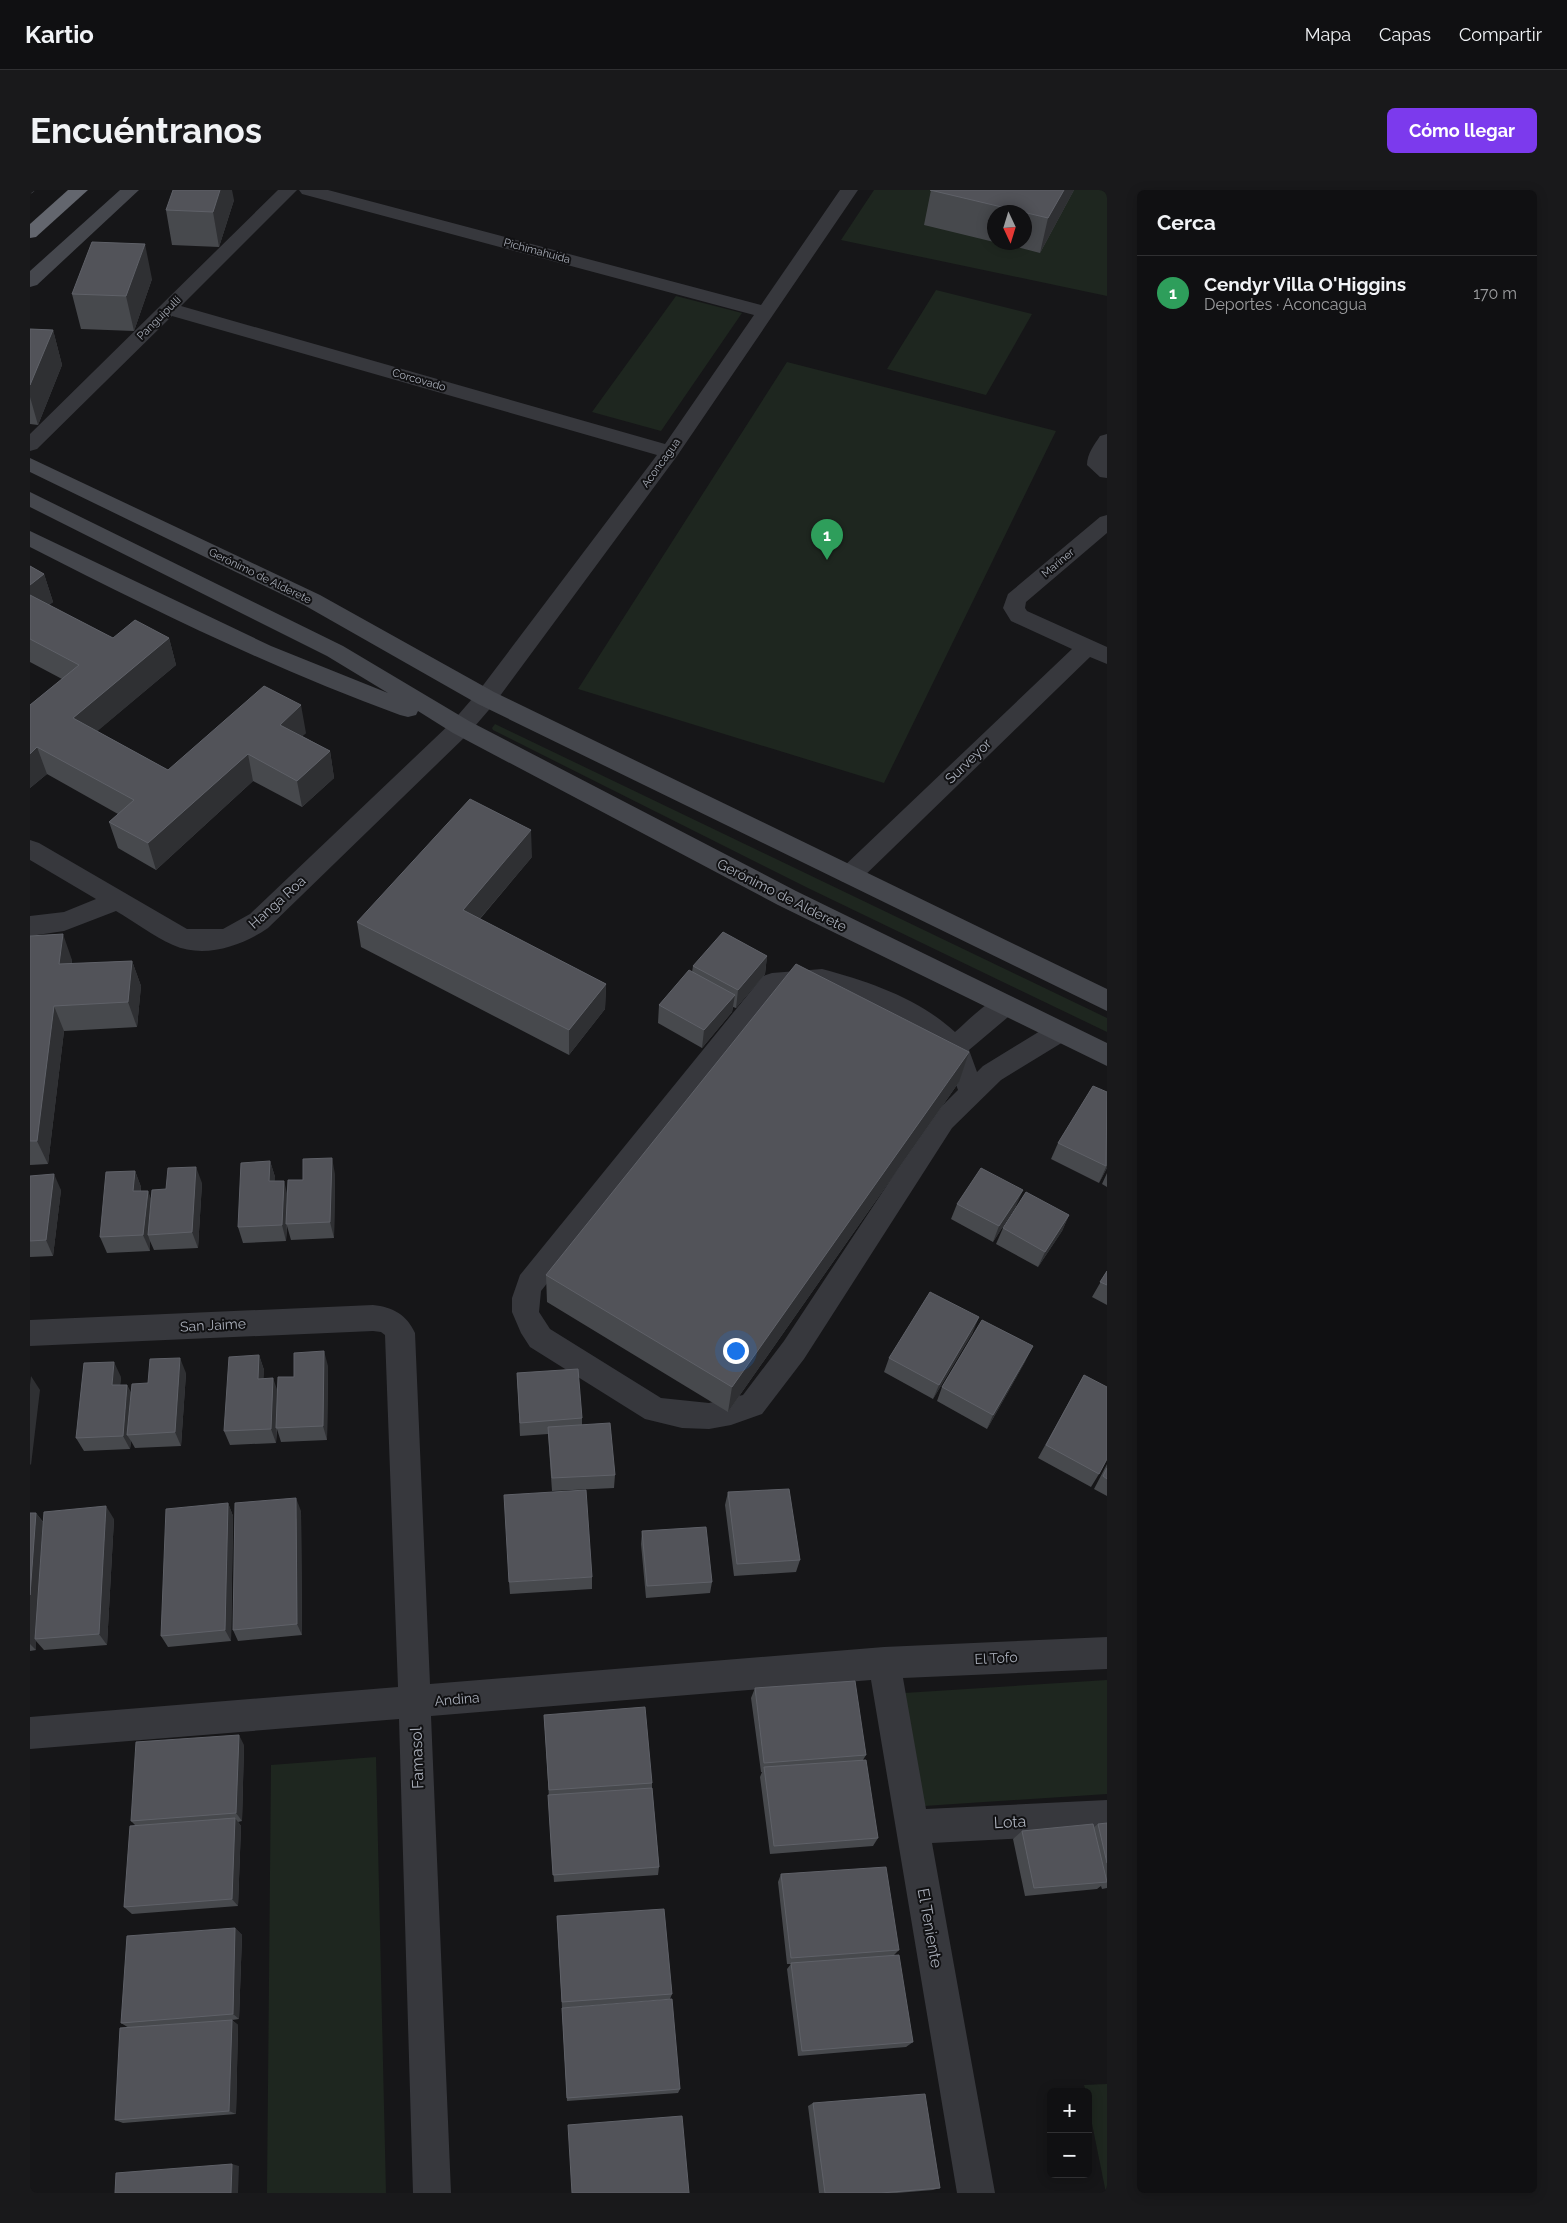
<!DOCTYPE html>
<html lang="es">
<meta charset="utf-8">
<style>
body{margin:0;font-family:Raleway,sans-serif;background:#19191b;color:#f1f3f6}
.controls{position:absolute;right:15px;bottom:15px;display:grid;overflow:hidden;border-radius:8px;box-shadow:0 2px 12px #0003}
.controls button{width:45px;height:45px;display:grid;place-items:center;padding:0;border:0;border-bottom:1px solid #303032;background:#101012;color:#f1f3f6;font:25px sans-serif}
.compass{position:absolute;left:957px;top:15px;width:45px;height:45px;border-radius:50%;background:#101012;box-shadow:0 2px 12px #0003;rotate:176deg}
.you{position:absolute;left:705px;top:1160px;width:18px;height:18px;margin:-12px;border:4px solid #fff;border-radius:50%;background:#1a73e8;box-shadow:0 0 0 8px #1a73e833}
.badge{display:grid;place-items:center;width:32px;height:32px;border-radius:50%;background:#7c3aed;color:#fff;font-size:16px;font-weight:700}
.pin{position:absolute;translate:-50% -41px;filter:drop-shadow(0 1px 2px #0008)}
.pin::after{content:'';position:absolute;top:26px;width:18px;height:15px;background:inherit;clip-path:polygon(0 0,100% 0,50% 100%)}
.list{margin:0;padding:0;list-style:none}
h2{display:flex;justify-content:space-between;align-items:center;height:65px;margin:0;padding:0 20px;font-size:21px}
h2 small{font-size:16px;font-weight:400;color:#9c9d9f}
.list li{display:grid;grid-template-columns:32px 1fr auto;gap:15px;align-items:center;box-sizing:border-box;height:75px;padding:0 20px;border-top:1px solid #303032}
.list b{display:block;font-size:19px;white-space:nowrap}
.list p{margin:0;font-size:16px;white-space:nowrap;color:#9c9d9f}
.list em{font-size:16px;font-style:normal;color:#9c9d9f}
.map{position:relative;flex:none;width:1077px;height:2003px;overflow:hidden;border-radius:8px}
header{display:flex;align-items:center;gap:30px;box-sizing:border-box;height:70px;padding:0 25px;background:#101012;border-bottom:1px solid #303032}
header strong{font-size:24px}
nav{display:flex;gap:28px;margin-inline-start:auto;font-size:18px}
.intro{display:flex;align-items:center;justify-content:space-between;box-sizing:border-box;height:120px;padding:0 30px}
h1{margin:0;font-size:35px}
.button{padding:12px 22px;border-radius:8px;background:#7c3aed;color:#fff;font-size:18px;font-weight:700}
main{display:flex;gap:30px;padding:0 30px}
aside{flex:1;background:#101012;border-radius:8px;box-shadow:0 2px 12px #0003}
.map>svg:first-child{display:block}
.green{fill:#1e261f;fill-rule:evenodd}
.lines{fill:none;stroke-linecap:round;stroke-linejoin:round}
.lane{fill:#37383d;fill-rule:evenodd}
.street{fill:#37383d;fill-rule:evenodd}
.secondary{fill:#45474d;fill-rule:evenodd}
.highway{fill:#63666e;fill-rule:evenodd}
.rail{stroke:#4a4c52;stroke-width:2.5;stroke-dasharray:4.5 4;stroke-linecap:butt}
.wall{fill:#47494d}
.shaded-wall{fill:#2f3033}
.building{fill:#525359;stroke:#5f6168}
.labels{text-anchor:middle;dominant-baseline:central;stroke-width:4;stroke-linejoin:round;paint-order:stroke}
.far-street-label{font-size:11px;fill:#a8adb8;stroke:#111113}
.street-label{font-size:14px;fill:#a8adb8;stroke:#111113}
.near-street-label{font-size:16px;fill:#a8adb8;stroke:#111113}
</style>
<header>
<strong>Kartio</strong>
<nav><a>Mapa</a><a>Capas</a><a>Compartir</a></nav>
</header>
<div class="intro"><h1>Encuéntranos</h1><a class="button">Cómo llegar</a></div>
<main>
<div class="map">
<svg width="1077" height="2003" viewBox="0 0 1077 2003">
<rect width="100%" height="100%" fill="#161618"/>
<path class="green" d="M844,0H1077V106L811,50ZM964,22H994V52H964Z
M906,100L1002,124L956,205L857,179Z
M646,106L712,123L631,241L562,222Z
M757,172L1026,241L854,593L548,499Z
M465,534L1077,828V842L778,698L463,540L462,538Z
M1077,1490V1604L894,1616L874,1503Z
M346,1567L356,2003H237L241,1575Z
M1077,1894V2003H1076L1058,1914V1902H1056L1054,1895Z"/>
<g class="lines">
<path class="lane" d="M792,779C840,792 888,808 925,842C941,829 963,801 984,808L987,815L984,822L939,860L947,882L953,876L1020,835L1029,832L1038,835L1041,842L1038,849L971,890L922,938L774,1169L732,1224L701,1235L679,1239L652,1238L615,1229L500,1157L491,1143L482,1122V1108L490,1085L733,786L742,783ZM792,799L830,809L889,839L915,863L928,900L904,924L754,1151L713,1205L679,1213L631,1208L520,1139L509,1122L511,1101L749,802Z"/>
<path class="street" d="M248,0H267L151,116L635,254L724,125L272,4L269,0H298L731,115L810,0H828L647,266L464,514L439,543L238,738C212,756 174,769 143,755C123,746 105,732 86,721L34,741L0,746V726L34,722L66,709L0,670V650L9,653L157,739H193L220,724L423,531L448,502L627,265L142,126L7,259L0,261V244Z
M1077,244V288L1070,287L1057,275C1057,264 1064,255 1070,246Z
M1077,325V343L996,412L995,418L997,421L1077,457V474L1060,467L829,691L820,694L811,691L808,685L811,679L1042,459L981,431L973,418L978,404L1070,327Z
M343,1115C363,1117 377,1125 385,1143L400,1494L854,1457L1077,1447V1479L873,1488L896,1619L1077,1610V1644L902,1653L965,2003H927L841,1490L401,1526L421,2003H383L369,1529L0,1559V1527L368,1497L355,1145L351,1142L343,1141L0,1156V1130Z"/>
<path class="secondary" d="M90,0H109L7,95L0,97V81Z
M0,268L290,405L464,502L1077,799V821L448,514L274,415L0,282Z
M0,302L313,456L439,531L766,701L1077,853V876L748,715L423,543L388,521L386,525L378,527L370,525C242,478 121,419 0,357V341L241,456L358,503L297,466L0,317Z"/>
<path class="highway" d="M38,0H58L6,47L0,48V34Z"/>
<path class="rail" d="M0,3L4,0"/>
</g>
<path class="wall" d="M901,0H1044L1010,63L967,52H994V22H964V52L894,35Z
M204,10L189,57L142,55L136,20Z
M122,89L104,141L51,139L42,104Z
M0,139L23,140L32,175L8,235L0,234Z
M0,376L14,384L23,412L19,415L83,448H139L146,475L67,541L138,580L276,543L272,546L300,561L304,588L272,617L223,591L126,680L88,658L79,632L88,624L17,584L0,598V515L32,489L0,472Z
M502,667L450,729L576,794L575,819L539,865L331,757L327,732Z
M0,746L42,770V774L102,771L111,796L107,837L34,841L18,974L0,975Z
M737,766L735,784L706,818L703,817L702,822L672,858L628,833L629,815L662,782L663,776Z
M929,892L698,1222L517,1112L516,1085Z
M1077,902V978L1069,993L1021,969L1028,953Z
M240,971L245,987L244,991L257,1004L273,990L305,984L304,1048L261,1050L257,1036L256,1051L213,1053L208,1037Z
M105,981L111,997V1001H118L121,1010L136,999L172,993L168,1058L124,1060L120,1051V1061L77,1063L70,1047Z
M1077,983V997L1072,994Z
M0,986L31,1000L23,1066L0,1067Z
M927,1014L986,1016L963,1052L921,1029Z
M1039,1025L1032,1041L1008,1077L966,1054L973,1038Z
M1077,1081V1115L1062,1107Z
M943,1142L903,1209L854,1182L859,1168Z
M229,1165L234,1180L233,1189L248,1201L264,1187L298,1176L297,1250L251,1252L247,1239L246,1253L200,1255L194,1241Z
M996,1170L957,1239L907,1211L912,1197Z
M156,1183L151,1256L105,1258L101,1251L100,1259L54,1261L46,1248L91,1187L90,1195H97L101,1203L118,1193Z
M487,1183L552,1228V1235L585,1285L584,1298L522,1301L518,1244L490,1246Z
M1054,1185L1069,1284L1061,1297L1008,1268Z
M1077,1274V1306L1064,1299Z
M698,1302L770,1370L766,1382L704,1386L695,1315Z
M198,1313L203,1326L201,1451L138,1457L131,1446Z
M271,1321L272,1445L208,1451L203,1440Z
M0,1323H6L14,1333L84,1329L77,1455L14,1460L6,1451V1460L0,1461Z
M612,1341L682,1392L680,1403L616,1408L611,1354Z
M562,1387V1399L480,1404L479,1392Z
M725,1498L836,1565L833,1570L848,1648L843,1656L740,1664L730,1587L732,1582H731L721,1508Z
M514,1525L622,1593V1598L629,1677L628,1685L524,1692Z
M214,1555L212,1631L208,1632L211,1636L208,1716L102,1724L94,1717L105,1635L101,1631Z
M1077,1633V1698L1072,1699L1071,1696L1067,1699L995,1706L983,1649L992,1641L1064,1637L1068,1634Z
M751,1684L869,1760L864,1765L883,1852L876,1857L768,1866L757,1779L761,1774H757L748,1692Z
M527,1726L642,1804L640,1809L532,1818Z
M205,1738L212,1745L209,1829L202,1830L208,1835L206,1924L93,1933L85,1930L99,1838L91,1833Z
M532,1818L650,1899L648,1903L537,1911Z
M783,1913L910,1998L903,2000L867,2003H789L778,1916Z"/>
<path class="shaded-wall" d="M190,0H202L204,10L189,57L183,22Z
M1034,0H1044L1010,63L1018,28Z
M115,54L122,89L104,141L96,106Z
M23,140L32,175L8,235L0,207V195Z
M14,384L23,412L1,429L0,426V395Z
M139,448L146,475L51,555L43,528Z
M271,515L276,543L255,562L250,535Z
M7,557L17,584L0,598V564Z
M300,561L304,588L272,617L267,591Z
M218,564L223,591L126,680L118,653Z
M501,640L502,667L435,746L433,720Z
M33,744L42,770L39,799L29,774Z
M737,766L735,784L706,818L708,800Z
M102,771L111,796L107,837L98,812Z
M576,794L575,819L539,865V840Z
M705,805L702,822L672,858L674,840Z
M24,816L34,841L18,974L7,951Z
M939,862L929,892L698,1222L702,1197Z
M302,968L305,984L304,1048L300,1032Z
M240,971L245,987L244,1008L239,991Z
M1077,975V978L1069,993Z
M166,977L172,993L168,1058L162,1042Z
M105,981L111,997L109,1017L103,1001Z
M24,984L31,1000L23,1066L16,1050Z
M254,991L258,1007L256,1051L252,1035Z
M993,1000L986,1016L963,1052L969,1036Z
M118,1001L124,1017L118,1045L120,1051V1061L113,1045Z
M1039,1025L1032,1041L1008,1077L1015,1062Z
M949,1127L943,1142L903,1209L909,1195Z
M1003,1156L996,1170L957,1239L963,1225Z
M294,1161L298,1176L297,1250L293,1236Z
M229,1165L234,1180L233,1203L228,1189Z
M150,1168L156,1183L151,1256L145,1242Z
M84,1172L91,1187L89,1209L82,1195Z
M1,1186L10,1200L1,1275L0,1274V1195Z
M243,1188L248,1202L246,1253L241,1239Z
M97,1195L104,1209L97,1245L101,1251L100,1259L93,1246Z
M266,1308L271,1321L272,1445L267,1434Z
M198,1313L203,1326L201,1451L195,1440Z
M76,1316L84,1329L77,1455L69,1444Z
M6,1323L15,1335L5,1449L6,1451V1460L0,1454V1405Z
M209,1545L214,1555L212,1631L206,1623Z
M205,1628L211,1636L208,1716L202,1709Z
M205,1738L212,1745L209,1829L203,1824Z
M202,1830L208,1835L206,1924L199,1921Z
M202,1974L209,1976L208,2003H201Z"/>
<path class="building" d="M143,0H190L183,22L136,20Z
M900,0H1034L1018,28Z
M62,52L115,54L96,106L42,104Z
M0,139L23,140L0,195Z
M0,376L14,384L0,395Z
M0,405L83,448L105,430L139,448L43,528L138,580L234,496L271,515L250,535L300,561L267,591L218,564L118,653L79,632L104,610L7,557L0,564V515L49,475L0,449Z
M440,609L501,640L433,720L576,794L539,840L327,732Z
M693,742L737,766L708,800L663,776Z
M33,744L29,774L102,771L98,812L24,816L7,951H0V746Z
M766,774L939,862L702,1197L516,1085Z
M659,780L705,805L674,840L629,815Z
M1063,896L1077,902L1076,976L1028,953Z
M302,968L300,1032L256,1034L258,990H273V969Z
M240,971L239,991H254L252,1035L208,1037L211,973Z
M166,977L162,1042L118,1045L122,1000L136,999L138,978Z
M951,978L993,1000L969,1036L927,1014Z
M105,981L103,1001H118L113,1045L70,1047L76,982Z
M24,984L16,1050L0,1051V986Z
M996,1002L1039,1025L1015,1062L973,1038Z
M1077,1081V1095L1070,1092Z
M900,1102L949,1127L909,1195L859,1168Z
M952,1130L1003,1156L963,1225L912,1197Z
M294,1161L293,1236L246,1238L248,1187H264V1163Z
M229,1165L228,1189L243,1188L241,1239L194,1241L199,1167Z
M150,1168L145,1242L97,1245L102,1194L118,1193L120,1169Z
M84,1172L82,1195H97L93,1246L46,1248L54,1173Z
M548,1179L552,1228L490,1233L487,1183Z
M1054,1185L1077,1197V1269L1069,1284L1016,1255Z
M580,1233L585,1285L522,1288L518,1237Z
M1077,1278V1289L1073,1286Z
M759,1299L770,1370L707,1374L698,1302Z
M556,1300L562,1387L479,1392L474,1305Z
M266,1308L267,1434L203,1440L205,1313Z
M198,1313L195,1440L131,1446L136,1319Z
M76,1316L69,1444L5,1449L14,1322Z
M0,1323H6L0,1405Z
M676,1337L682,1392L617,1396L612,1341Z
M825,1491L836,1565L734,1573L725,1498Z
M615,1517L622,1593L519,1600L514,1525Z
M209,1545L206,1623L101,1631L106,1552Z
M836,1570L848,1648L744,1656L734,1577Z
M622,1598L629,1677L523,1685L518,1605Z
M205,1628L202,1709L94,1717L100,1636Z
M1077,1633V1673L1068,1634Z
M1063,1634L1077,1692L1004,1698L992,1641Z
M856,1677L869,1760L761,1768L751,1684Z
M634,1719L642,1804L532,1812L527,1726Z
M205,1738L203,1824L91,1833L97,1746Z
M869,1765L883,1852L772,1861L761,1773Z
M642,1809L650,1899L537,1908L532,1818Z
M202,1830L199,1921L85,1930L90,1838Z
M895,1904L910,1998L851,2003H795L783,1913Z
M652,1926L659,2003H542L538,1935Z
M202,1974L201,2003H85L86,1983Z"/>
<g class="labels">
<g class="far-street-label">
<text transform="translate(507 61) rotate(15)">Pichimahuida</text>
<text transform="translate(129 128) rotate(-45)">Panguipulli</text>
<text transform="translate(389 190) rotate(16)">Corcovado</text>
<text transform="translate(631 273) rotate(-54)">Aconcagua</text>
<text transform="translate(1028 373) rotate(-40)">Mariner</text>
<text transform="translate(230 386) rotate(26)">Gerónimo de Alderete</text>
</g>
<g class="street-label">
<text transform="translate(938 571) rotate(-44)">Surveyor</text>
<text transform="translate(752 705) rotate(27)">Gerónimo de Alderete</text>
<text transform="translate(247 712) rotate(-42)">Hanga Roa</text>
<text transform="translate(183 1135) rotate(-3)">San Jaime</text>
<text transform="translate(966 1468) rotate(-3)">El Tofo</text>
<text transform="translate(427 1509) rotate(-5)">Andina</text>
</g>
<g class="near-street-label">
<text transform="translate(387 1568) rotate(-92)">Famasol</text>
<text transform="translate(980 1632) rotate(-3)">Lota</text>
<text transform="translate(900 1738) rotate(80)">El Teniente</text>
</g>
</g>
</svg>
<div class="controls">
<button>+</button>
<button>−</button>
</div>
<svg class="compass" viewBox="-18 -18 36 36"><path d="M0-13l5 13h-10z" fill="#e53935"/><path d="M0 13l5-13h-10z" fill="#9c9d9f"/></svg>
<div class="you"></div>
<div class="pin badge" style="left:797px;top:370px;background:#2e9e5b">1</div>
</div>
<aside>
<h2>Cerca<small></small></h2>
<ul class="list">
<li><span class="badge" style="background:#2e9e5b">1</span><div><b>Cendyr Villa O'Higgins</b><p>Deportes · Aconcagua</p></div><em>170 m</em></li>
</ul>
</aside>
</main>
